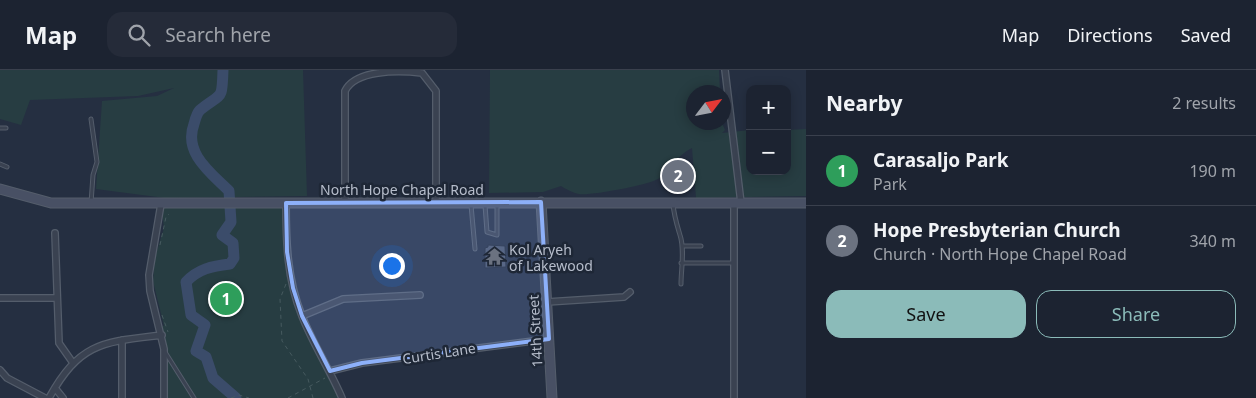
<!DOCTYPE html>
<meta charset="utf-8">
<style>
body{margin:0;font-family:"Noto Sans",sans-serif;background:#252b39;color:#f1f3f6}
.controls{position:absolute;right:15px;top:15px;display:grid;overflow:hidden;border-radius:10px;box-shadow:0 2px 12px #0003}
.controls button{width:45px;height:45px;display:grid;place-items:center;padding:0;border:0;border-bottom:1px solid #3a404d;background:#1c2331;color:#f1f3f6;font:25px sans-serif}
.compass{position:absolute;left:686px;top:15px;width:45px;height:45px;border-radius:50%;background:#1c2331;box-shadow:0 2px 12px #0003;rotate:58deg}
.you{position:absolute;left:391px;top:195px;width:18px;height:18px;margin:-12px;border:4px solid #fff;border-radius:50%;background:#1a73e8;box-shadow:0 0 0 8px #1a73e833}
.badge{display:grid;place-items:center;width:32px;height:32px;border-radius:50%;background:#8bbbb9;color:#fff;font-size:16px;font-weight:700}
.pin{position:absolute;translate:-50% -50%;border:2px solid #fff;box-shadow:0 1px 5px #0006}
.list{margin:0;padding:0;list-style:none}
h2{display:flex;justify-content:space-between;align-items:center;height:65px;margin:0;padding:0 20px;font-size:21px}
h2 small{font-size:16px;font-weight:400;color:#a0a4ab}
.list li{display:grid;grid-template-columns:32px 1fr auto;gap:15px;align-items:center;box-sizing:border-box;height:70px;padding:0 20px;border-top:1px solid #3a404d}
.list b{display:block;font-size:19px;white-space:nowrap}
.list p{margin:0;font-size:16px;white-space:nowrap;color:#a0a4ab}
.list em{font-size:16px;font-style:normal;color:#a0a4ab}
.actions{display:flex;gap:10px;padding:15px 20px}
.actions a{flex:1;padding:11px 0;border:1px solid #8bbbb9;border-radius:15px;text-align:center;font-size:18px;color:#8bbbb9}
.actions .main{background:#8bbbb9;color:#111}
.icon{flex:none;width:28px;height:28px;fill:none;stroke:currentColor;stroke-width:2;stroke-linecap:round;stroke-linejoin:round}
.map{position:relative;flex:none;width:806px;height:328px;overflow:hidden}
header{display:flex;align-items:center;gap:30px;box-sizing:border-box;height:70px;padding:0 25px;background:#1c2331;border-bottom:1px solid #3a404d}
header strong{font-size:24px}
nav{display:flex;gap:28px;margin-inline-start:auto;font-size:18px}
.search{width:350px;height:45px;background:#252b39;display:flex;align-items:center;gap:12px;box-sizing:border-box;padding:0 18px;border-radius:15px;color:#a0a4ab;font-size:19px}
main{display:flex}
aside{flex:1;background:#1c2331}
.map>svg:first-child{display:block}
.green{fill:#273d42}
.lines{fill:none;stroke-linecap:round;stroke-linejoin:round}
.river{stroke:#3b4c6a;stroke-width:11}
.building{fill:#4b566a;stroke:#202938}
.lane-casing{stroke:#545d6b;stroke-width:5}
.street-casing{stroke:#545d6b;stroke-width:8}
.secondary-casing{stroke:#545d6b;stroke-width:11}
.path{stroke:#465a5f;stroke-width:1;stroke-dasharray:4 4;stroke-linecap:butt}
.lane{stroke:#3a4251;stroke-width:3}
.street{stroke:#3a4251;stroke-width:5.5}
.secondary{stroke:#485064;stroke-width:9}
.marked{fill:#8db0f9;fill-opacity:0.2;stroke:#8db0f9;stroke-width:4;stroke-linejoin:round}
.labels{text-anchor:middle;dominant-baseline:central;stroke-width:5;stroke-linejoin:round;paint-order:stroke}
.street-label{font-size:14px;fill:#b6bdcb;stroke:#1e2736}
.poi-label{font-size:14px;fill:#b6bdcb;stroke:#1e2736;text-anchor:start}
</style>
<header>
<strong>Map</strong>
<div class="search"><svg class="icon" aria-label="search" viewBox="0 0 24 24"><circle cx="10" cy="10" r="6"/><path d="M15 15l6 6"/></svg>Search here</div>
<nav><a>Map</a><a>Directions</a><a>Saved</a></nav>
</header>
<main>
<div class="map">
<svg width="806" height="328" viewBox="0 0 806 328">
<rect width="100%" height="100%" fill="#252f41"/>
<path class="green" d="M0,0H303L307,126L165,128L96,119L102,31L157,26L174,18L138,26L30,30L21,55L0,49Z
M490,0H719L720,22H694V52L722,53L725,60L722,63L750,60V101H787V60L806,59V126L696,128L692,78C674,87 673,100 658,109C648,115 590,126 579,124C573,123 566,119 561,116L543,122L489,123Z
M286,133L287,182L302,246L342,328H164L160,255L164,256L153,211L155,187L164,158L161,134Z"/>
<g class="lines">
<path class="river" d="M223,0C222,32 222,22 200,40C197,43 195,50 194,54C183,83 211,103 229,121L231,152L222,165L233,173L234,188L230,194C212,196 198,199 186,212L191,245L205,255L196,281L206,287L213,308L236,328"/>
</g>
<path class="building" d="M488,175L505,176L506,197L485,198V178L488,177Z"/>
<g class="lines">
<defs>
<path id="lane" d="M0,58H6
M0,94L7,97
M91,133L93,105L97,92L91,49
M673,134C674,146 677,155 680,165C685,180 681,199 681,214
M471,135L475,179
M485,135L487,162L497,165V135
M682,176H701
M681,193H733
M165,282L194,328"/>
<path id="street" d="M725,0L741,133
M286,133C286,172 287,209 302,246C313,274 330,300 342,328
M345,133V21C355,0 397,0 422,3L436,21V132
M734,133V328
M161,134L149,205L150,221L164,279V328
M55,163L59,273L73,293
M0,228H56
M547,232L624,227L630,222
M302,246L343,229L420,225
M122,270V328
M0,300L7,308L45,328
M330,301L362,293L549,269
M55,318L63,328
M49,328C80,272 103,272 162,265"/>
<path id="secondary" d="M0,119L51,133H806
M541,132L552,328"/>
</defs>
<use href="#lane" class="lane-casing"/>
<use href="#street" class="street-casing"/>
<use href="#secondary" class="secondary-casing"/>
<path class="path" d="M160,175L166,147L169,144
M286,214L280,229L282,271L308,309L313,328
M162,245L168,262
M231,328L239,325L249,328
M288,328L325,308"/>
<use href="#lane" class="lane"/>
<use href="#street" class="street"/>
<use href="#secondary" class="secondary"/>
</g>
<path class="marked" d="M541,132L549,269L362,293L330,301L302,246L293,218L287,182L286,133Z"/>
<defs>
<symbol id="temple-bare" viewBox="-9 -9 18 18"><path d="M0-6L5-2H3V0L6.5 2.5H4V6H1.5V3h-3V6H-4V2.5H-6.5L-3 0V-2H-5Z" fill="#6b7280" stroke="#1e2736" stroke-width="2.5" paint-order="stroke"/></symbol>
</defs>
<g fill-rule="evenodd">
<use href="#temple-bare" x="482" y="174" width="25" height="25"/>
</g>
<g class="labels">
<g class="street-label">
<text x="402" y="119">North Hope Chapel Road</text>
<text transform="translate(535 261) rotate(-93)">14th Street</text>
<text transform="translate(439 283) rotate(-9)">Curtis Lane</text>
</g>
<g class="poi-label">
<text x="509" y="179">Kol Aryeh<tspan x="509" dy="16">of Lakewood</tspan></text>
</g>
</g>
</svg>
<div class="controls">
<button>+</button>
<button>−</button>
</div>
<svg class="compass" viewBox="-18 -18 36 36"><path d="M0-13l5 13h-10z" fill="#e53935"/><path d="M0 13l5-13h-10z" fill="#a0a4ab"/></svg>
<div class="you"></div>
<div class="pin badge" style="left:226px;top:229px;background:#2e9e5b">1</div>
<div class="pin badge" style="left:678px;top:106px;background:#6b7280">2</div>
</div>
<aside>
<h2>Nearby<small>2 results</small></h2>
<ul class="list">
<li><span class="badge" style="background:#2e9e5b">1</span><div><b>Carasaljo Park</b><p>Park</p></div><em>190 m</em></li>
<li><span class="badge" style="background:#6b7280">2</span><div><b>Hope Presbyterian Church</b><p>Church · North Hope Chapel Road</p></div><em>340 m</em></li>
</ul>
<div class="actions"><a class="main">Save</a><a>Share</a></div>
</aside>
</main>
